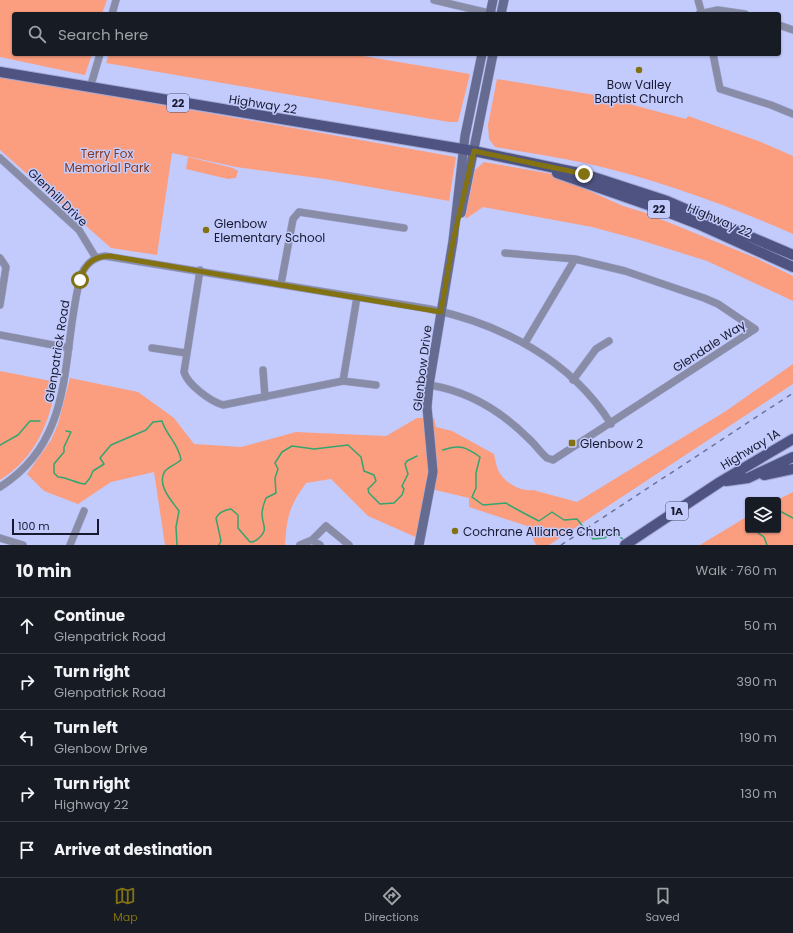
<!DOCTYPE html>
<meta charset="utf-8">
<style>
body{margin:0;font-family:Poppins,sans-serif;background:#20242c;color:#f1f3f6}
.controls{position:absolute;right:12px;bottom:12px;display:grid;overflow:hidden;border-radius:4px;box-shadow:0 1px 3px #0004}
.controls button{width:36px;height:36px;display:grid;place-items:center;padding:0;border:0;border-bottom:1px solid #363941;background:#171b24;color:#f1f3f6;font:20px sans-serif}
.scale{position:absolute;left:12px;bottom:10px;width:87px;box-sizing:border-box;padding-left:4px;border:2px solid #17192f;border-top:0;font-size:11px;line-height:14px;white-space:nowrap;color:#17192f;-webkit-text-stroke:3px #c3cbfd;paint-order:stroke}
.stop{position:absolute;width:12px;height:12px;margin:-9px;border:3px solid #827212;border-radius:50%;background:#fff}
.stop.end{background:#827212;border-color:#fff;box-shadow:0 1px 4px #0008}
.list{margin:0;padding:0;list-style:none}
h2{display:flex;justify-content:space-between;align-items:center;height:52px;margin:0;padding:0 16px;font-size:17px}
h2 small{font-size:13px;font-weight:400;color:#9ea1a6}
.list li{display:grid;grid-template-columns:26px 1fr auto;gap:12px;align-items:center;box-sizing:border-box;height:56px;padding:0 16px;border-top:1px solid #363941}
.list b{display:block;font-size:15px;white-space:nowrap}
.list p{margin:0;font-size:13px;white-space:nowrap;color:#9ea1a6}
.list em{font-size:13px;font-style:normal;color:#9ea1a6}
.icon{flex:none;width:22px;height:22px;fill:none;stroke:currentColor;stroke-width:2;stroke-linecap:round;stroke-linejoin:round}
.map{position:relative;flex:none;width:793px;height:545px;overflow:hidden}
.search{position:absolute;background:#171b24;box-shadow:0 1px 3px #0004;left:12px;right:12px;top:12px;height:44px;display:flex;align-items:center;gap:10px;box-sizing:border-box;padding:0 14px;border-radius:4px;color:#9ea1a6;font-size:15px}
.sheet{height:332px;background:#171b24}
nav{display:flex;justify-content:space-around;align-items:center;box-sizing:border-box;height:56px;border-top:1px solid #363941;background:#171b24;font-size:11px;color:#9ea1a6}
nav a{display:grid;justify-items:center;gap:2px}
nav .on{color:#827212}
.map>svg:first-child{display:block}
.green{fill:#fb9d7f}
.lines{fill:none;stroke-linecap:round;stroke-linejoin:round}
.stream{stroke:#33a56f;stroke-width:1.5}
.street-casing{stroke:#a1a7d4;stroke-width:8}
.secondary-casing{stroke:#a1a7d4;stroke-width:10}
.primary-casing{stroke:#a1a7d4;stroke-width:12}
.street{stroke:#888ca6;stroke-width:7}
.secondary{stroke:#666b91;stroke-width:9}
.primary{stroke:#4e5381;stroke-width:10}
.rail{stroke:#6d7296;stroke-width:1.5;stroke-dasharray:5 5;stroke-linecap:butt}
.route{stroke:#827212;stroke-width:5}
.poi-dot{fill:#827212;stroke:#c3cbfd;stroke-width:1.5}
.labels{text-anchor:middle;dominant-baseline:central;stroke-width:3;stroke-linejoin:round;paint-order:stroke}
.shield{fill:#c3cbfd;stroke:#4b4e6d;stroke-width:1}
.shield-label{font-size:11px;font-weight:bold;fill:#17192f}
.poi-label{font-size:12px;fill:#17192f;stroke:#c3cbfd;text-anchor:start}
.street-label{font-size:12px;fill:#17192f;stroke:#c3cbfd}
.park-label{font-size:12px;fill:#86371c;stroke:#c3cbfd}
</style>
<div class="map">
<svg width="793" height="545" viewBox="0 0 793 545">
<rect width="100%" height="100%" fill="#c3cbfd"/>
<path class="green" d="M0,0H107L102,14H14V54H92L85,75L0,57Z
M109,54H351L470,74L458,122H449L106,63Z
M0,76L456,157L449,201L325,179L236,167L172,153L157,255L111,248L0,150Z
M497,79L595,95L686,119L688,116L761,142L793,156V234C727,205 656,179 585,163C555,157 525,152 495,147L489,139L488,125Z
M188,157L233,168L238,171L236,178L228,179L186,169Z
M484,162L552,174L623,206L643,212L756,258L793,276V301L707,261L640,240L592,227L483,207L467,218H465L475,170Z
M793,364V384L549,545H536L527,526L469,507V498L431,489L420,539L368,516L331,479L306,483C289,507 287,516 285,545H165L154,472L111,482L78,504L44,491L27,474L51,440L58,424L70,378L138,392L174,418L194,444L241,447L296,432L386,436L417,418H434L436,427L452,431L494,454C495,459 496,465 498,470C504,482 519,492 533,490L577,502L726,411Z
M0,371L56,382C51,421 35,459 0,480Z
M793,492V545H700L748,516V530H778L777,500Z"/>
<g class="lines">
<path class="stream" d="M66,431L71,432L64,447V452L54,464V473L58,477C66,477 76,483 85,484L90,478L93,471L104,464L100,458L111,445L146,430L153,422L162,421C166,435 179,444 181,460C176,464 169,467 165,471C156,485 172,501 179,511L176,527L177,545
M0,445L18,435L30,421H40
M443,450C460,444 466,447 480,457L476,473V488L472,497L483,505L506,503C508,505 535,519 539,521L552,512L564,520L577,519L593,539L605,538L610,533L616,534L624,540
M778,510L793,518
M757,530L758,533L764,537L767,545
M219,545L221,541L216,518C219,512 225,510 231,509L238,515V528L250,542C254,542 256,541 259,538C269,529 262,525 262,514C262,509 264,503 266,498L276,493L275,478L278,469L275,463L282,452L292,446L314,449L348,445L361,457L364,471L374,475L376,481L368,489L369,493L380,504L394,503L402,495L404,489L402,486L408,474L405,464L407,461L417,456"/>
<defs>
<path id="street" d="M434,0L493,14
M698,0L702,14
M112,14L116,0
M699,14L718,10L745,14
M779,25L793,30
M713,54L720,89L771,105L793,114
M90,88L100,54
M0,158L79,230L96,258
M505,253L575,259
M0,258L6,267L0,305
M200,270L184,372C188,385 210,401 223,405L343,381L357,297
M281,284L293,219L299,212L404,228
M0,335L69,348
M152,348L186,353
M263,370L265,397
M573,380L596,349L609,341
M343,381L376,385
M429,385C468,391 501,411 528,438C535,444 540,452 547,458L553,460L755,329L718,304L704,298L625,271L575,259L525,343
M0,487C78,438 60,352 81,275C86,264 93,257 105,256L430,309C501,324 571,360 611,424
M0,538L23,545
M312,540L326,526L349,545
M70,545L84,511
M300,545L312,540L320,545"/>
<path id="secondary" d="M490,14L493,0
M501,14L504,0
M461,213L493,54
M419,545L433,472L427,407L429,385L453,241L465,136L482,54"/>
<path id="primary" d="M0,72L474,151L584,174L667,201L793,255
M557,173L657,208L698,224L793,267
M764,475L793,469
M726,481L748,478L793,457
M625,545L720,482L793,439"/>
</defs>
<use href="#street" class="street-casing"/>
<use href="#secondary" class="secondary-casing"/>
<use href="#primary" class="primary-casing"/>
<use href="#street" class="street"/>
<use href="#secondary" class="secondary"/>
<use href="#primary" class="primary"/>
<path class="rail" d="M561,545L793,393"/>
</g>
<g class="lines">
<path class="route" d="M80,280C84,264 94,256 110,256L441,312L453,241L474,151L584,174"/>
</g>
<g class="poi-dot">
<circle cx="639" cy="70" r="4"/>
<circle cx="206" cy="230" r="4"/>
<rect x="568" y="439" width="8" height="8" rx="2"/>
<circle cx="455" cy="531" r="4"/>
</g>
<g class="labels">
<g class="shield">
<rect x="167" y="94" width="22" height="18" rx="3"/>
<rect x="648" y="200" width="22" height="18" rx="3"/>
<rect x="666" y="502" width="22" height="18" rx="3"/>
</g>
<g class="shield-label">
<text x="178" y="103">22</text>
<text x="659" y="209">22</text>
<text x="677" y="511">1A</text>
</g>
<g class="poi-label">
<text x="639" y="84" text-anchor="middle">Bow Valley<tspan x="639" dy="14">Baptist Church</tspan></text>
<text x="214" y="223">Glenbow<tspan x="214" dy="14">Elementary School</tspan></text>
<text x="580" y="443">Glenbow 2</text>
<text x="463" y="531">Cochrane Alliance Church</text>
</g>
<g class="street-label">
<text transform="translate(263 104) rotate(9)">Highway 22</text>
<text transform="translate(58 197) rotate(44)">Glenhill Drive</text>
<text transform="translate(720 220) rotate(23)">Highway 22</text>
<text transform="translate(709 346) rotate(-33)">Glendale Way</text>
<text transform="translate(57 351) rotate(-81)">Glenpatrick Road</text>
<text transform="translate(422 368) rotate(-83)">Glenbow Drive</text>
<text transform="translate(750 449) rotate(-31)">Highway 1A</text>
</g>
<g class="park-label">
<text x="107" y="153">Terry Fox<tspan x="107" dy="14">Memorial Park</tspan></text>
</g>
</g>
</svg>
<div class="controls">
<button><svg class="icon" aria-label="layers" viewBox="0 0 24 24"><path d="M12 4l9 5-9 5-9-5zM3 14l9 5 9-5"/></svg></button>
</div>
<div class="scale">100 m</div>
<div class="stop" style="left:80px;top:280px"></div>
<div class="stop end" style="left:584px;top:174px"></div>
<div class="search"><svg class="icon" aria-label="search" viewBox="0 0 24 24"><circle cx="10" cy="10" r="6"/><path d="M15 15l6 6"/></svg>Search here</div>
</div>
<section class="sheet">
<h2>10 min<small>Walk · 760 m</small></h2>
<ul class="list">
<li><svg class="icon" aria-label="ahead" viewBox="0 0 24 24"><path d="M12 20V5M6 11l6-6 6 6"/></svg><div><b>Continue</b><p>Glenpatrick Road</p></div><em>50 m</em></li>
<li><svg class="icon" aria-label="right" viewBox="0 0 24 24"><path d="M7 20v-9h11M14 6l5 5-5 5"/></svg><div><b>Turn right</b><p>Glenpatrick Road</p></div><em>390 m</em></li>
<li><svg class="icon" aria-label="left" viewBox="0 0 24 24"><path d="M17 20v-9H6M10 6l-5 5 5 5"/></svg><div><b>Turn left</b><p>Glenbow Drive</p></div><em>190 m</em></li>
<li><svg class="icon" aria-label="right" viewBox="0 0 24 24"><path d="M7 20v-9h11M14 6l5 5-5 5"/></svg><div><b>Turn right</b><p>Highway 22</p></div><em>130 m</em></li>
<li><svg class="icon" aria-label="arrive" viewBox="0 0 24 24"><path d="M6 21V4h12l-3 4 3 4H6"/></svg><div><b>Arrive at destination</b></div></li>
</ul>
</section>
<nav>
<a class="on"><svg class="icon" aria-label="map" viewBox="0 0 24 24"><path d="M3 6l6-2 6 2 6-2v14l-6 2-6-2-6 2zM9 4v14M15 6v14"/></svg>Map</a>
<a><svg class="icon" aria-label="directions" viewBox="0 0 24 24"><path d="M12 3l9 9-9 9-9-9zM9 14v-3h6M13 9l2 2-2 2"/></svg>Directions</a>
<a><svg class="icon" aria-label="saved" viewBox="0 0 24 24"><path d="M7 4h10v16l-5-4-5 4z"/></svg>Saved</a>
</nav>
